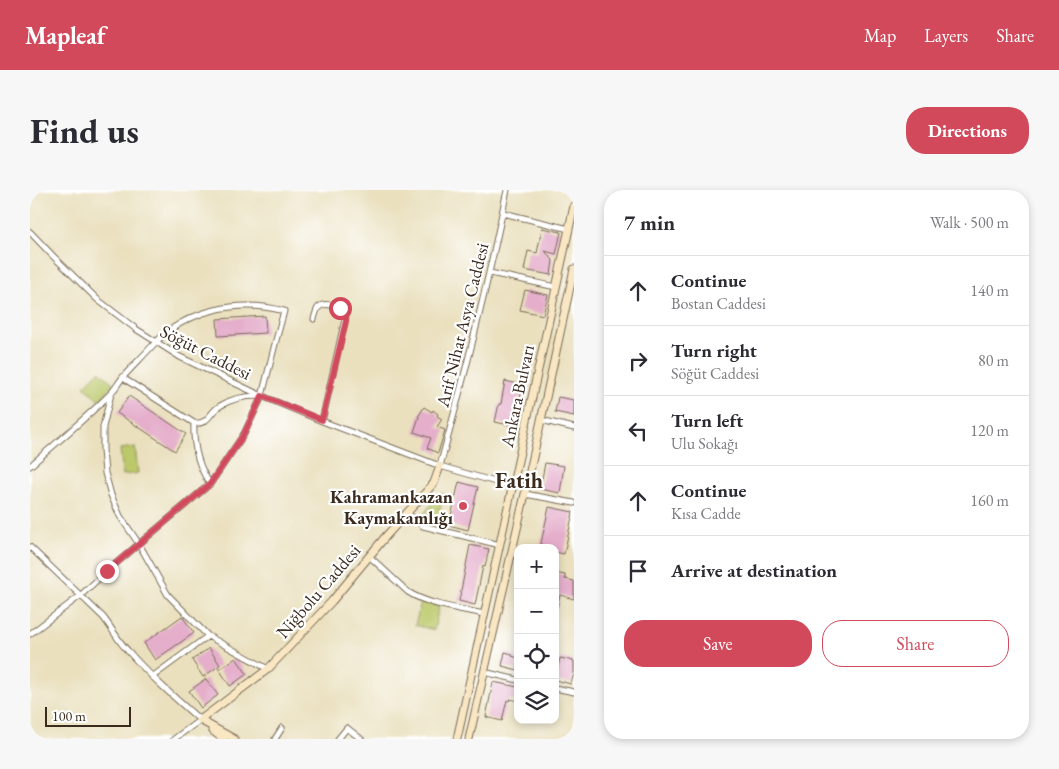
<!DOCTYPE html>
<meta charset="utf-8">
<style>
body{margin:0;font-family:"EB Garamond",serif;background:#f7f7f7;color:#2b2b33}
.controls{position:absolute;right:15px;bottom:15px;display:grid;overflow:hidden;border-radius:10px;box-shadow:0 2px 8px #0003}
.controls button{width:45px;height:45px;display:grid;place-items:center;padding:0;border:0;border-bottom:1px solid #e1e1e2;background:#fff;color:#2b2b33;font:25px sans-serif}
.scale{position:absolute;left:15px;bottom:12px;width:86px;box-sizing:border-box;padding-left:5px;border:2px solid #3b2a1e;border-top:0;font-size:14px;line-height:18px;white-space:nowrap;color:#3b2a1e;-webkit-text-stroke:4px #fff;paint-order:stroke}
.stop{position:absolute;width:15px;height:15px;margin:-11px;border:4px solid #d1495b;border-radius:50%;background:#fff}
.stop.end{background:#d1495b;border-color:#fff;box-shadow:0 1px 5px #0008}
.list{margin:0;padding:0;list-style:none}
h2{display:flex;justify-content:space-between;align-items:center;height:65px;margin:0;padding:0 20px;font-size:21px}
h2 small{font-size:16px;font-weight:400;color:#7c7c81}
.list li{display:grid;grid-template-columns:32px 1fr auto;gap:15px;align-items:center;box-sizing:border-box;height:70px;padding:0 20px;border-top:1px solid #e1e1e2}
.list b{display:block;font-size:19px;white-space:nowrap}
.list p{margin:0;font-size:16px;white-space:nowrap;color:#7c7c81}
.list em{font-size:16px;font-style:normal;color:#7c7c81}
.actions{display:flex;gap:10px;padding:15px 20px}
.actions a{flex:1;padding:11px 0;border:1px solid #d1495b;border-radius:20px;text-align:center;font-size:18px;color:#d1495b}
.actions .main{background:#d1495b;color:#fff}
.icon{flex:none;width:28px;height:28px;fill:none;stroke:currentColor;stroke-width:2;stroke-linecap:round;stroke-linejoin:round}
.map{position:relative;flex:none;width:544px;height:549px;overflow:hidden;border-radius:20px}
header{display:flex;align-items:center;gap:30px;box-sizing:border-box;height:70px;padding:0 25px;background:#d1495b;color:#fff}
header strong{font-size:24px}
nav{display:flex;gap:28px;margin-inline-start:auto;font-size:18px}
.intro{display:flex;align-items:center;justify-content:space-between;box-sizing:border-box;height:120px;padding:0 30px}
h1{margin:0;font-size:35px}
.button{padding:12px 22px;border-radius:20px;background:#d1495b;color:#fff;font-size:18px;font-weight:700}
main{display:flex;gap:30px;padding:0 30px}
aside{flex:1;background:#fff;border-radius:20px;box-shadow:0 2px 8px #0003}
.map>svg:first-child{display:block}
.grass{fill:url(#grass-dots);stroke:#7c7a44}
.green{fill:#bcc96b;stroke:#7c7a44}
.building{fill:#e5afcc}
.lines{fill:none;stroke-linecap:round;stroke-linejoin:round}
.street-casing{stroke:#786a56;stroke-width:7}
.secondary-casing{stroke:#786a56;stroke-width:9}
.street{stroke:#fff;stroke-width:5}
.secondary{stroke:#f9e7c3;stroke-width:7}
.route{stroke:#d1495b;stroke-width:6}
.poi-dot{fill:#d1495b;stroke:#fff;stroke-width:2}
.labels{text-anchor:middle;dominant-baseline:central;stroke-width:4.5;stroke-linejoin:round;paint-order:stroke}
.street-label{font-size:18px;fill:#3b2a1e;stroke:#fff}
.poi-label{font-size:18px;font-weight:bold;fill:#3b2a1e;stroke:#fff;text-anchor:end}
.district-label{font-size:22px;font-weight:bold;fill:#3b2a1e;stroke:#fff}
</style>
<header>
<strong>Mapleaf</strong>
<nav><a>Map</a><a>Layers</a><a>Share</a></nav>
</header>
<div class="intro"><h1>Find us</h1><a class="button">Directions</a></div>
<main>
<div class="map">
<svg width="544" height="549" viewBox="0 0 544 549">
<defs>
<pattern id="grass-dots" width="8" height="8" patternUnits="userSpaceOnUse" patternTransform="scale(1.25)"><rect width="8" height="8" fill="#bcc96b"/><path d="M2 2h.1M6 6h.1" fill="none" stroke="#a2ad5c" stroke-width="1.8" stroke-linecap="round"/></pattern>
</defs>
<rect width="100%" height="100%" fill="#fff"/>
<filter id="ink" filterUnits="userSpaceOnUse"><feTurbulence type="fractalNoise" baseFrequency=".02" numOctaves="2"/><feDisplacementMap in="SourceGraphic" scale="10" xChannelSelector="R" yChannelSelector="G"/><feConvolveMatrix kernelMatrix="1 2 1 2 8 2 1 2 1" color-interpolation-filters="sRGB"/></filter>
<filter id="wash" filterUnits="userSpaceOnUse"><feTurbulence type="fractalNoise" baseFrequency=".0096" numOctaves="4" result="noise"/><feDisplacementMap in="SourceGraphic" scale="20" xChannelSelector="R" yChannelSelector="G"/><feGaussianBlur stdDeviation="1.12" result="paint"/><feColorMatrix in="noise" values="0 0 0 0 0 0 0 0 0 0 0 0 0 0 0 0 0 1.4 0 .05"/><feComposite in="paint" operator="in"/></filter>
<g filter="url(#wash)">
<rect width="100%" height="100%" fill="#eae0be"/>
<path class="grass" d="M411,303L414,304L407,332L416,335L415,339L395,334L392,326Z"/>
<path class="green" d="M69,181L84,194L69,210L54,196Z
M105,257L108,283L93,285L90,259Z
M391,412L409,416L404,440L385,435Z"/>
<g id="blocks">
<path class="building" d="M512,38L531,42L526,64L515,61L523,70L521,85L494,80L498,61L507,63Z
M495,100L518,105L513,125L490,120Z
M235,126L236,143L188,146L187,129Z
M475,191L493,195L484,236L465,232L469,214H471Z
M99,206L156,244L145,261L87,223Z
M528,207L544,210V226L525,222Z
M394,217L402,222L403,220L408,224L407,226L412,229L407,237L415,240L408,263L397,258L401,248L384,242L389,227H388Z
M515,273L534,276L530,303L510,299Z
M429,292L448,297L438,340L419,335Z
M519,317L543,322L534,364L525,362V358H510Z
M440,355L459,359L455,377L453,376L445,415L429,411Z
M525,383L535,385V389L544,391V409L530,405L527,418H525Z
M152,426L164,443L125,470L114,453Z
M179,458L190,475L173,487L162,470Z
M475,462L482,464V466L488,468V480L472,476Z
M206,468L217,484L200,496L189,479Z
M530,468L544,471V483L541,494L525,490Z
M176,489L188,505L171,518L159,501Z
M463,492L488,497V511L480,509L479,511L477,510L472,531L456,527Z"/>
</g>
</g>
<g filter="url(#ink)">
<use href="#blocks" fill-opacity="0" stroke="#786a56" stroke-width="1"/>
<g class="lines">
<defs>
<path id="street" d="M473,23L539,39
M0,42L23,66L68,110L106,139L150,167L232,206L292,231L410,276L483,297
M460,83L526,97
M284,129C285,126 286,121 288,118C295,110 313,118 316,125L292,231
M93,188L164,233
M81,204L73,237V260L75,283L81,305L90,326L109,354L138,405L178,446L238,479
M511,230L544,238
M164,233C179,235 179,222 190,216C202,208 215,206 229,206
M164,233C163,256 168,276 180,294
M0,276C26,253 54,230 79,205C85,200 88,193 93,187C103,176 114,165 124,154C158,119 209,109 254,121L245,154L232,206L214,244L180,294L77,381L50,406L0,444
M410,276C435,185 458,93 477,0
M495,304L544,313
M377,323L393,336L470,355
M0,357L73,427C82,438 88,451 98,461C120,486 145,508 170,530L144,549
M339,366L378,402C398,415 431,419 455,424
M454,482L488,490
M122,487L178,446
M525,498L544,502
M245,549L252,538
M308,549L317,538L331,549"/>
<path id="secondary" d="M170,530L238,479L302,411L356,346L404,293L410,276
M170,530L204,549
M182,540L193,549
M427,549L544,16
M439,549L495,304L544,79"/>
</defs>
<use href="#street" class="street-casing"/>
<use href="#secondary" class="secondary-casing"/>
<use href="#street" class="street"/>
<use href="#secondary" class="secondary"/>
</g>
</g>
<g class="lines" filter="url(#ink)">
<path class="route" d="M77,381L180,294L214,244L232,206L292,230L316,131C316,125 316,121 310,118"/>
</g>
<circle class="poi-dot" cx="433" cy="316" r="5"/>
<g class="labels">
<g class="street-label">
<text transform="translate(432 135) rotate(-76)">Arif Nihat Asya Caddesi</text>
<text transform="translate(176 162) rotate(27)">Söğüt Caddesi</text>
<text transform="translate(487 206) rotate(-78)">Ankara Bulvarı</text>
<text transform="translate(288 401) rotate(-49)">Niğbolu Caddesi</text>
</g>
<g class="poi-label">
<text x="423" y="306">Kahramankazan<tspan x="423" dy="21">Kaymakamlığı</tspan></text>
</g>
<g class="district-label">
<text x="489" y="290">Fatih</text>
</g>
</g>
</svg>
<div class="controls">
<button>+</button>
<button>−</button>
<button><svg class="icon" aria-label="locate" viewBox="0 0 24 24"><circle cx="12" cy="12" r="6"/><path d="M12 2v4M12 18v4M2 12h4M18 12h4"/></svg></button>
<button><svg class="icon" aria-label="layers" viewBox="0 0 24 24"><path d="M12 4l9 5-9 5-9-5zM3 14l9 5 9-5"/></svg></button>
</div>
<div class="scale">100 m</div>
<div class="stop" style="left:310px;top:118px"></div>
<div class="stop end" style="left:77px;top:381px"></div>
</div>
<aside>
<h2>7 min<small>Walk · 500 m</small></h2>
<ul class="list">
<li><svg class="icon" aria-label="ahead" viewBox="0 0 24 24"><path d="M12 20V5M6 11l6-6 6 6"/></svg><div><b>Continue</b><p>Bostan Caddesi</p></div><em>140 m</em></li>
<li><svg class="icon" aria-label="right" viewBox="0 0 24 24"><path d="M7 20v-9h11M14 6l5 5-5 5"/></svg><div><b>Turn right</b><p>Söğüt Caddesi</p></div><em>80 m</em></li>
<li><svg class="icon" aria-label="left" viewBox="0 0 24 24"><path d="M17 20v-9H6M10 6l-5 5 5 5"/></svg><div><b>Turn left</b><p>Ulu Sokağı</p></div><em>120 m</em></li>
<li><svg class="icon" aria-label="ahead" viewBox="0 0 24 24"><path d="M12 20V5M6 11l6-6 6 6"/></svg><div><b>Continue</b><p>Kısa Cadde</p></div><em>160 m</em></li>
<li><svg class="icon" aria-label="arrive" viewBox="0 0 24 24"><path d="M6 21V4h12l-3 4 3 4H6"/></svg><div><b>Arrive at destination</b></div></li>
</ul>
<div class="actions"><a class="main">Save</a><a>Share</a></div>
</aside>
</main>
